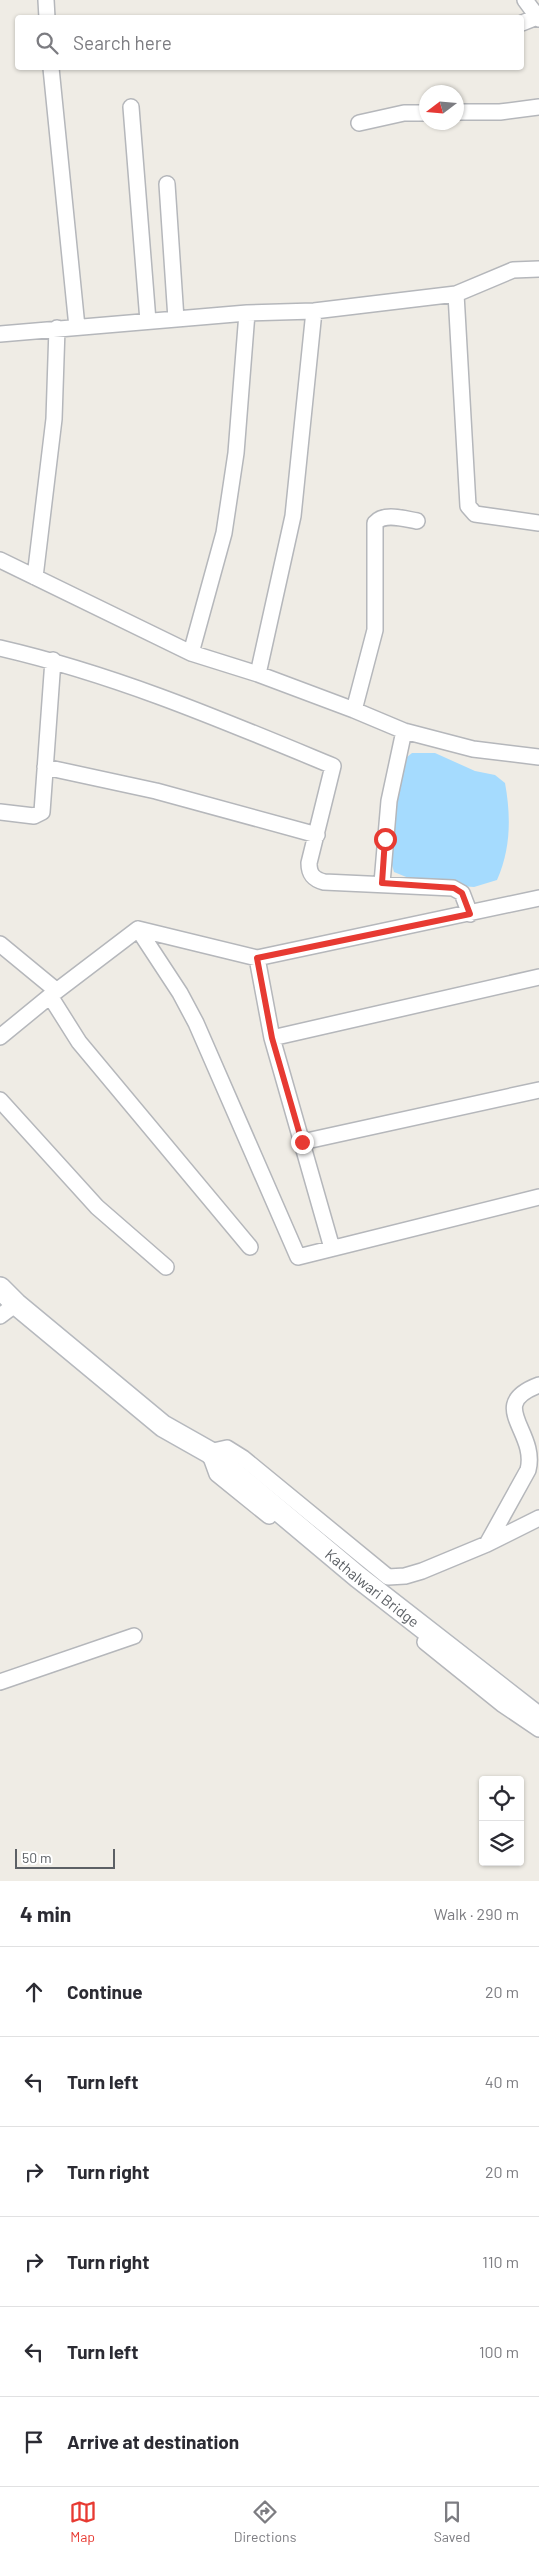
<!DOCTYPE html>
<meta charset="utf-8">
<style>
body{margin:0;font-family:Barlow,sans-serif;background:#f2f2f3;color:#2b2b33}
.controls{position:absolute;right:15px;bottom:15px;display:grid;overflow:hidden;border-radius:5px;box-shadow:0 1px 4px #0004}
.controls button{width:45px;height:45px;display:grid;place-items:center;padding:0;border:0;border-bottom:1px solid #e1e1e2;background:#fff;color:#2b2b33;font:25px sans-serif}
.compass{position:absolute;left:419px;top:85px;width:45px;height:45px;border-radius:50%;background:#fff;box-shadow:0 1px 4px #0004;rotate:254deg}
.scale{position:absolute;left:15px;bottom:12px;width:100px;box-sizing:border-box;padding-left:5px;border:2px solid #5c6065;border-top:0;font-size:14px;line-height:18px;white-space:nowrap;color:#5c6065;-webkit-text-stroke:4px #fff;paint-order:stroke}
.stop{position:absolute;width:15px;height:15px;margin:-11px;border:4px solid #e73a32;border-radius:50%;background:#fff}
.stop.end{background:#e73a32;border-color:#fff;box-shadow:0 1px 5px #0008}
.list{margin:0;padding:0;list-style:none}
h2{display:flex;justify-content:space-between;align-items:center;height:65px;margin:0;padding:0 20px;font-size:21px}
h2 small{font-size:16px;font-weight:400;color:#7c7c81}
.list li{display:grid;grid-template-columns:32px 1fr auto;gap:15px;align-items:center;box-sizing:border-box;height:90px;padding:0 20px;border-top:1px solid #e1e1e2}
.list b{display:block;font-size:19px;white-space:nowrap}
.list em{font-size:16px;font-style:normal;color:#7c7c81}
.icon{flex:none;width:28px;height:28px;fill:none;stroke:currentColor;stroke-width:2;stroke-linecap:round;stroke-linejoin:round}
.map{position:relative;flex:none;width:539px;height:1881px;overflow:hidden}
.search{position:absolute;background:#fff;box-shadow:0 1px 4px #0004;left:15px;right:15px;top:15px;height:55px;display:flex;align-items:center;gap:12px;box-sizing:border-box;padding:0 18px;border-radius:5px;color:#7c7c81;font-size:19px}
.sheet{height:605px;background:#fff}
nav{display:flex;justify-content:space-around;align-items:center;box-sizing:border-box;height:70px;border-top:1px solid #e1e1e2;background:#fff;font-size:14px;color:#7c7c81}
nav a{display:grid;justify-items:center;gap:2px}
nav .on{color:#e73a32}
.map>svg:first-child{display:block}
.water{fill:#a5dbfe}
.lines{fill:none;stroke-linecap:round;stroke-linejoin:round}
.minor-casing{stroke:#b5b7bb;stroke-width:18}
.secondary-casing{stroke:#b6b9be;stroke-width:24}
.minor{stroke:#fff;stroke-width:15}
.secondary{stroke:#fff;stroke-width:21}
.route{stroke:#e73a32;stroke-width:6}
.labels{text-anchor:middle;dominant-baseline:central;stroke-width:4;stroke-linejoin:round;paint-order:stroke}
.street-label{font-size:15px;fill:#5c6065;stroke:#fff}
</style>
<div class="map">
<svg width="539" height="1881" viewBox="0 0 539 1881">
<rect width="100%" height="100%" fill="#efece5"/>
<path class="water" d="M412,753H435L475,771L495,775L505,783C511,816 511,849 497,880L474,887L421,883L394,872L389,854L402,761Z"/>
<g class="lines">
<defs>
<path id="minor" d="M46,0L47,18
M525,0L539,19
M522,23L537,17
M51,68L77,327
M131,107L148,321
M456,112H500L539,107
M359,123L404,113H426
M167,184L176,319
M456,294L468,506L475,514L539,523
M0,334L247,313L314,311L456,294L513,270L539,269
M0,560L191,653L258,674L354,710L404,731L473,749L539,757
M35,577L54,419L57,328
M0,648C117,675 222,720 333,766L309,863C309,874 313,879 324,882L453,888L462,893L470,914
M191,653L224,533L236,453L247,313
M258,674L293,516L314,311
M354,710L375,630V523C384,512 405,519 417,521
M45,767L156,791L317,835
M0,812L34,816L42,812L53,660
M382,883L389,801L404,731
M138,929L180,993L196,1023L298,1257L539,1197
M0,944L57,991
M257,958L272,1038L332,1248
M50,996L79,1042L250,1247
M0,1037L50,996L138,929L257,958L539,898
M272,1038L539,977
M0,1100L97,1207L166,1267
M302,1142L539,1090
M0,1316L16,1304
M269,1516L217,1474L209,1452L227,1448L243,1458L388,1577L405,1576L422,1571L487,1544L539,1518
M487,1544L528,1470C538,1431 485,1405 539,1385
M425,1642L502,1704L539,1729
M0,1682L134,1636"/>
<g id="secondary">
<path id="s1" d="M0,1288L16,1304L163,1426L209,1452L358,1577L539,1718"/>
</g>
</defs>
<use href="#minor" class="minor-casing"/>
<use href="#secondary" class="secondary-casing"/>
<use href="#minor" class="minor"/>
<use href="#secondary" class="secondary"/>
</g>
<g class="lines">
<path class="route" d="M302,1142L272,1038L257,958L470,914L462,893L454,888L382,883L385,839"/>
</g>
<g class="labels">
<g class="street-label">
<text stroke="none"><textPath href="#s1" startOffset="479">Kathalwari Bridge</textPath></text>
</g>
</g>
</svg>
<div class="controls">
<button><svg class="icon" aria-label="locate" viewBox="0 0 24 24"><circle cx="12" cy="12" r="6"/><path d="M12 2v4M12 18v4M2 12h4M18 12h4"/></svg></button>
<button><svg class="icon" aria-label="layers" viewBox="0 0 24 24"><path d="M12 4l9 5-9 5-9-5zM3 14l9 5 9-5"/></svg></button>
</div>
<svg class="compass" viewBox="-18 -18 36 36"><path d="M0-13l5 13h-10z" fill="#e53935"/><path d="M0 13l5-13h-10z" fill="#7c7c81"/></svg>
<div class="scale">50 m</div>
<div class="stop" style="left:385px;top:839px"></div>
<div class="stop end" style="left:302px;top:1142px"></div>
<div class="search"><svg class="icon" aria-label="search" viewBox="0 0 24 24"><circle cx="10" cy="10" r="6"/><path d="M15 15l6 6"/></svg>Search here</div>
</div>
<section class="sheet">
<h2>4 min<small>Walk · 290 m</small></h2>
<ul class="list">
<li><svg class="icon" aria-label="ahead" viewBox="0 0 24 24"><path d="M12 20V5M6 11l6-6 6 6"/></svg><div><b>Continue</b></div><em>20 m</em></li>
<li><svg class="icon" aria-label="left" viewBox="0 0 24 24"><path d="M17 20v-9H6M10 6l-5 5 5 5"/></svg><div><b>Turn left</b></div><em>40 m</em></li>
<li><svg class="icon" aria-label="right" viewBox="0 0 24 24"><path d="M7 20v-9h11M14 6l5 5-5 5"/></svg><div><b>Turn right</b></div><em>20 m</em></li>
<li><svg class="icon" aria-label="right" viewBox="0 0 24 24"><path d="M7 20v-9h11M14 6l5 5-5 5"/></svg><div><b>Turn right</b></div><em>110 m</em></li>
<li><svg class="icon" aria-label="left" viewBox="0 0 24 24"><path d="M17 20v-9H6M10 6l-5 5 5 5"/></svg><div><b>Turn left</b></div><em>100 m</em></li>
<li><svg class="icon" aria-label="arrive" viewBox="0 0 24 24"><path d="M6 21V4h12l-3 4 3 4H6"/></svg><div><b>Arrive at destination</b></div></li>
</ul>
</section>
<nav>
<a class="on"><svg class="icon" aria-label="map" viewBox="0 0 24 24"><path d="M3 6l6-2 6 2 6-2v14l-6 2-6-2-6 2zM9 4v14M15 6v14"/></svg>Map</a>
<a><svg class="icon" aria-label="directions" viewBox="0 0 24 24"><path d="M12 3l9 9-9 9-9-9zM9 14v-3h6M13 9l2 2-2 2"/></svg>Directions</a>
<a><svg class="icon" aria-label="saved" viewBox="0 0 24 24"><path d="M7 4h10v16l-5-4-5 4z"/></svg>Saved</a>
</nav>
